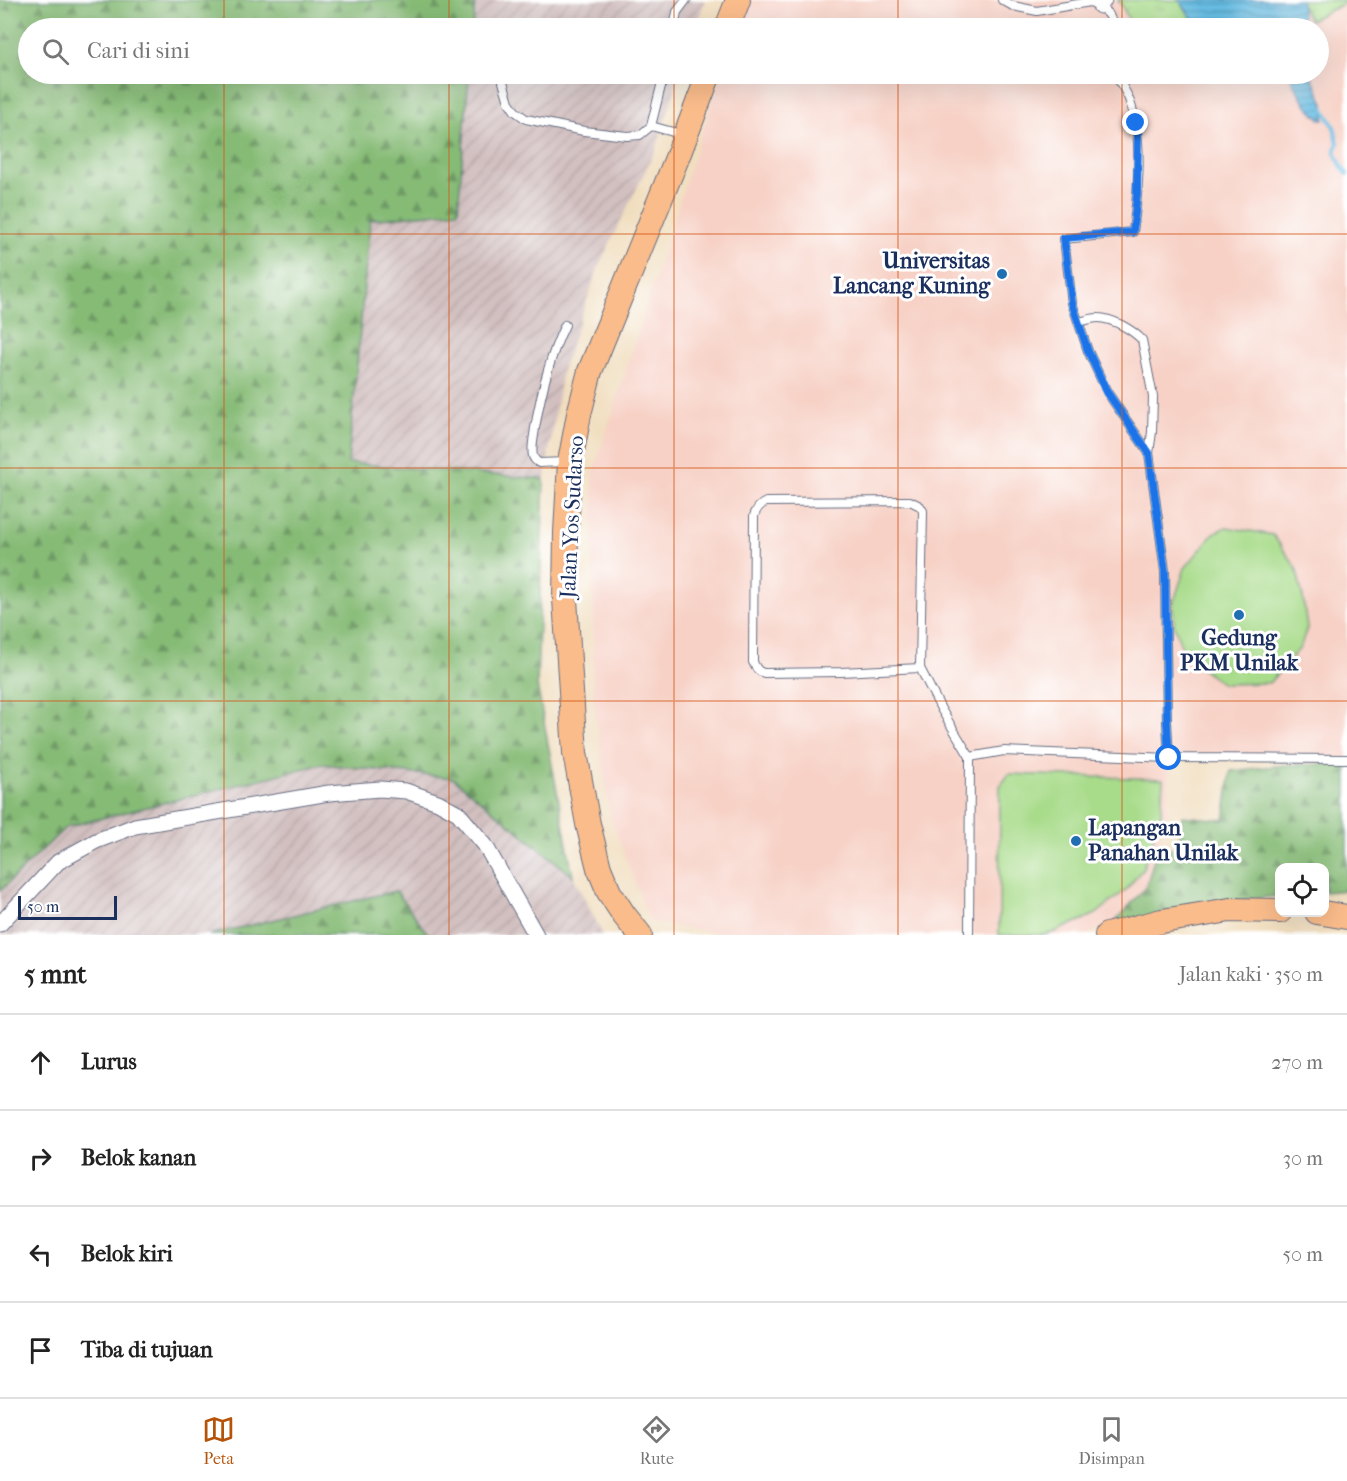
<!DOCTYPE html>
<html lang="id">
<meta charset="utf-8">
<style>
body{margin:0;font-family:"IM FELL French Canon",serif;background:#f6f6f6;color:#222}
.controls{position:absolute;right:18px;bottom:18px;display:grid;overflow:hidden;border-radius:12px;box-shadow:0 6px 24px #0002}
.controls button{width:54px;height:54px;display:grid;place-items:center;padding:0;border:0;border-bottom:2px solid #e0e0e0;background:#fff;color:#222;font:30px sans-serif}
.scale{position:absolute;left:18px;bottom:15px;width:99px;box-sizing:border-box;padding-left:6px;border:3px solid #1b2f5e;border-top:0;font-size:16px;line-height:21px;white-space:nowrap;color:#1b2f5e;-webkit-text-stroke:4px #fff;paint-order:stroke}
.stop{position:absolute;width:18px;height:18px;margin:-14px;border:4px solid #1a73e8;border-radius:50%;background:#fff}
.stop.end{background:#1a73e8;border-color:#fff;box-shadow:0 2px 6px #0008}
.list{margin:0;padding:0;list-style:none}
h2{display:flex;justify-content:space-between;align-items:center;height:78px;margin:0;padding:0 24px;font-size:26px}
h2 small{font-size:20px;font-weight:400;color:#767676}
.list li{display:grid;grid-template-columns:39px 1fr auto;gap:18px;align-items:center;box-sizing:border-box;height:96px;padding:0 24px;border-top:2px solid #e0e0e0}
.list b{display:block;font-size:22px;white-space:nowrap}
.list em{font-size:20px;font-style:normal;color:#767676}
.icon{flex:none;width:33px;height:33px;fill:none;stroke:currentColor;stroke-width:2;stroke-linecap:round;stroke-linejoin:round}
.map{position:relative;flex:none;width:1347px;height:935px;overflow:hidden}
.search{position:absolute;background:#fff;box-shadow:0 6px 24px #0002;left:18px;right:18px;top:18px;height:66px;display:flex;align-items:center;gap:15px;box-sizing:border-box;padding:0 21px;border-radius:33px;color:#767676;font-size:22px}
.sheet{height:462px;background:#fff}
nav{display:flex;justify-content:space-around;align-items:center;box-sizing:border-box;height:84px;border-top:2px solid #e0e0e0;background:#fff;font-size:16px;color:#767676}
nav a{display:grid;justify-items:center;gap:3px}
nav .on{color:#b45309}
.map>svg:first-child{display:block}
.built{fill:#f7d1c6}
.industrial{fill:url(#industrial-furrows)}
.grass{fill:url(#grass-tufts);stroke:#628574;stroke-width:1.5}
.forest{fill:url(#forest-firs);stroke:#50756a;stroke-width:1.5}
.garden{fill:#a8db8a;stroke:#628574;stroke-width:1.5}
.water{fill:url(#water-rules);stroke:#4176a1;stroke-width:1.5}
.lines{fill:none;stroke-linecap:round;stroke-linejoin:round}
.stream{stroke:#67bee4;stroke-width:4}
.lane-casing{stroke:#666c80;stroke-width:10}
.street-casing{stroke:#666c80;stroke-width:17}
.primary-casing{stroke:#666c80;stroke-width:26}
.lane{stroke:#fff;stroke-width:8}
.street{stroke:#fff;stroke-width:15}
.primary{stroke:#fabc8b;stroke-width:24}
.route{stroke:#1a73e8;stroke-width:8}
.grid{fill:none;stroke:#d45514;stroke-width:1.5;stroke-opacity:0.55}
.poi-dot{fill:#1f6fb2;stroke:#fff;stroke-width:2}
.labels{text-anchor:middle;dominant-baseline:central;stroke-width:6;stroke-linejoin:round;paint-order:stroke}
.poi-label{font-size:22px;font-weight:bold;fill:#1b2f5e;stroke:#fff;text-anchor:end}
.street-label{font-size:22px;fill:#1b2f5e;stroke:#fff}
</style>
<div class="map">
<svg width="1347" height="935" viewBox="0 0 1347 935">
<defs>
<pattern id="industrial-furrows" width="10" height="10" patternUnits="userSpaceOnUse" patternTransform="scale(1.5)"><rect width="10" height="10" fill="#d2bfbf"/><path d="M-1 1l2-2M0 10L10 0M9 11l2-2" fill="none" stroke="#b4a4a7"/></pattern>
<pattern id="grass-tufts" width="24" height="20" patternUnits="userSpaceOnUse" patternTransform="scale(1.5)"><rect width="24" height="20" fill="#a8db8a"/><path d="M3 7l-1-3M5 7V3M7 7l1-3M15 17l-1-3M17 17v-4M19 17l1-3" fill="none" stroke="#90bc7a"/></pattern>
<pattern id="forest-firs" width="22" height="20" patternUnits="userSpaceOnUse" patternTransform="scale(1.5)"><rect width="22" height="20" fill="#86bb76"/><path d="M5 1l3.5 6h-7zM16 11l3.5 6h-7z" fill="#6d9864"/></pattern>
<pattern id="water-rules" width="6" height="5" patternUnits="userSpaceOnUse" patternTransform="scale(1.5)"><rect width="6" height="5" fill="#67bee4"/><path d="M0 2.5h6" fill="none" stroke="#549bbc"/></pattern>
</defs>
<rect width="100%" height="100%" fill="#fff"/>
<filter id="ink" filterUnits="userSpaceOnUse"><feTurbulence type="fractalNoise" baseFrequency=".0167" numOctaves="2"/><feDisplacementMap in="SourceGraphic" scale="12" xChannelSelector="R" yChannelSelector="G"/><feConvolveMatrix kernelMatrix="1 2 1 2 8 2 1 2 1" color-interpolation-filters="sRGB"/></filter>
<filter id="wash" filterUnits="userSpaceOnUse"><feTurbulence type="fractalNoise" baseFrequency=".008" numOctaves="4" result="noise"/><feDisplacementMap in="SourceGraphic" scale="24" xChannelSelector="R" yChannelSelector="G"/><feGaussianBlur stdDeviation="1.35" result="paint"/><feColorMatrix in="noise" values="0 0 0 0 0 0 0 0 0 0 0 0 0 0 0 0 0 1.4 0 .05"/><feComposite in="paint" operator="in"/></filter>
<g filter="url(#wash)">
<rect width="100%" height="100%" fill="#f1debf"/>
<path class="built" d="M744,0H1347V759L1169,758L1168,812L1146,887L1113,924L1085,935H727L650,922L610,816L593,697V474L720,74H1318V28H735Z"/>
<path class="industrial" d="M0,0H705L695,28H28V74H680L656,149L600,263L562,370L542,496L537,685L544,748L573,876L603,935H0Z"/>
<path class="grass" d="M1118,0H1179L1199,28H1130L1128,17Z
M1301,0H1347V2L1310,20L1301,6Z"/>
<path class="forest" d="M0,0H475L473,28H28V74H469L458,211L370,220L348,463L544,479L537,685L573,876L453,778L322,764L66,827L0,891Z
M1347,764V890L1325,892L1324,868H1280L1279,896L1214,902L1113,924L1146,887L1157,849L1178,848L1182,816L1224,820L1231,771L1286,765Z
M396,891L429,935H209L395,891Z"/>
<path class="garden" d="M1226,527L1273,535L1296,567L1303,598L1307,628L1300,648L1269,683L1223,684L1211,676L1183,651L1174,625L1173,604L1185,568L1214,533Z
M1009,774L1163,779L1161,814L1143,868L1127,889L1096,914L1052,933L1045,935H999L1000,786Z"/>
<path class="water" d="M1179,0H1301L1302,17L1293,28H1199Z
M1289,74H1310L1324,103V119H1320C1308,109 1295,88 1289,74Z"/>
<g class="lines">
<path class="stream" d="M1324,109L1334,127L1338,143L1335,153L1342,167L1347,174"/>
</g>
</g>
<g filter="url(#ink)">
<g class="lines">
<defs>
<path id="lane" d="M1002,0L1013,6L1037,11L1090,2L1100,6L1109,15L1113,24L1112,28
M674,28L677,12L686,0
M502,74L503,82L509,102L515,111L526,119L584,131L627,136L640,135L651,126L664,74
M1115,74C1120,83 1127,92 1130,102C1144,140 1138,192 1133,232L1064,239L1072,303L1088,351L1107,392L1149,453L1165,571L1167,722L1169,758
M651,126L684,135
M1078,322C1084,321 1092,318 1098,318C1112,318 1133,330 1142,340L1153,397L1152,432L1149,453
M565,325C549,357 541,393 535,428C534,437 531,448 533,456C534,460 536,461 539,463L566,462
M920,668L841,672L764,673C757,671 756,668 753,662L754,516C756,509 759,505 766,502L910,501L920,506L923,511L920,668L941,709L970,757
M969,935L970,757L1004,751L1169,758L1347,759"/>
<path id="street" d="M1100,6L1104,0
M0,924L58,862L96,841L135,826L329,793L380,789L406,791L438,802L458,813L485,845L536,935"/>
<path id="primary" d="M727,28L738,0
M1317,912L1347,917
M640,935L624,915L609,892L599,868L588,824L575,753L565,599L566,532L570,462L579,414L590,371L677,158L709,74
M1107,935L1162,921L1230,910L1280,911"/>
</defs>
<use href="#lane" class="lane-casing"/>
<use href="#street" class="street-casing"/>
<use href="#primary" class="primary-casing"/>
<use href="#lane" class="lane"/>
<use href="#street" class="street"/>
<use href="#primary" class="primary"/>
</g>
</g>
<g class="lines" filter="url(#ink)">
<path class="route" d="M1136,123L1138,134L1137,195L1133,232L1064,238L1072,303L1088,351L1107,392L1149,453L1165,571L1167,722L1169,758"/>
</g>
<path class="grid" d="M224,0V28M449,0V28M674,0V28M898,0V28M1122,0V28M224,74V935M449,74V935M674,74V935M898,74V935M1122,74V935M0,234H1347M0,468H1347M0,701H1347"/>
<g class="poi-dot">
<circle cx="1002" cy="274" r="6"/>
<circle cx="1239" cy="615" r="6"/>
<circle cx="1076" cy="841" r="6"/>
</g>
<g class="labels">
<g class="poi-label">
<text x="990" y="261">Universitas<tspan x="990" dy="25">Lancang Kuning</tspan></text>
<text x="1239" y="638" text-anchor="middle">Gedung<tspan x="1239" dy="25">PKM Unilak</tspan></text>
<text x="1088" y="828" text-anchor="start">Lapangan<tspan x="1088" dy="25">Panahan Unilak</tspan></text>
</g>
<g class="street-label">
<text transform="translate(572 517) rotate(-87)">Jalan Yos Sudarso</text>
</g>
</g>
</svg>
<div class="controls">
<button><svg class="icon" aria-label="locate" viewBox="0 0 24 24"><circle cx="12" cy="12" r="6"/><path d="M12 2v4M12 18v4M2 12h4M18 12h4"/></svg></button>
</div>
<div class="scale">50 m</div>
<div class="stop" style="left:1169px;top:758px"></div>
<div class="stop end" style="left:1136px;top:123px"></div>
<div class="search"><svg class="icon" aria-label="search" viewBox="0 0 24 24"><circle cx="10" cy="10" r="6"/><path d="M15 15l6 6"/></svg>Cari di sini</div>
</div>
<section class="sheet">
<h2>5 mnt<small>Jalan kaki · 350 m</small></h2>
<ul class="list">
<li><svg class="icon" aria-label="ahead" viewBox="0 0 24 24"><path d="M12 20V5M6 11l6-6 6 6"/></svg><div><b>Lurus</b></div><em>270 m</em></li>
<li><svg class="icon" aria-label="right" viewBox="0 0 24 24"><path d="M7 20v-9h11M14 6l5 5-5 5"/></svg><div><b>Belok kanan</b></div><em>30 m</em></li>
<li><svg class="icon" aria-label="left" viewBox="0 0 24 24"><path d="M17 20v-9H6M10 6l-5 5 5 5"/></svg><div><b>Belok kiri</b></div><em>50 m</em></li>
<li><svg class="icon" aria-label="arrive" viewBox="0 0 24 24"><path d="M6 21V4h12l-3 4 3 4H6"/></svg><div><b>Tiba di tujuan</b></div></li>
</ul>
</section>
<nav>
<a class="on"><svg class="icon" aria-label="map" viewBox="0 0 24 24"><path d="M3 6l6-2 6 2 6-2v14l-6 2-6-2-6 2zM9 4v14M15 6v14"/></svg>Peta</a>
<a><svg class="icon" aria-label="directions" viewBox="0 0 24 24"><path d="M12 3l9 9-9 9-9-9zM9 14v-3h6M13 9l2 2-2 2"/></svg>Rute</a>
<a><svg class="icon" aria-label="saved" viewBox="0 0 24 24"><path d="M7 4h10v16l-5-4-5 4z"/></svg>Disimpan</a>
</nav>
